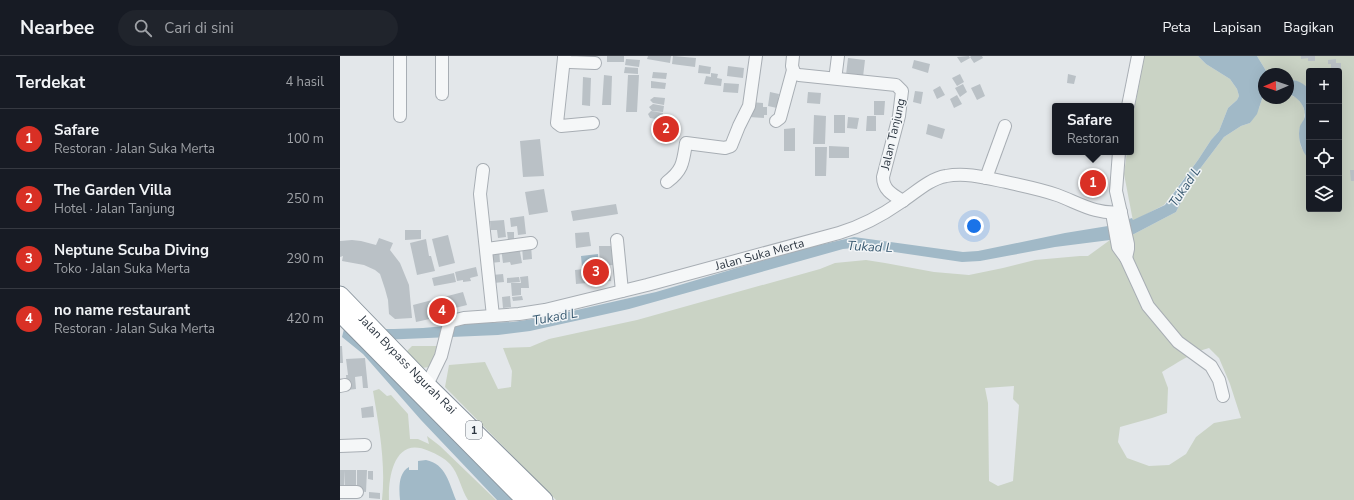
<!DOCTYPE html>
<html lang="id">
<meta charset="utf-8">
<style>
body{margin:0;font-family:"Nunito Sans",sans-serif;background:#20242c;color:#f1f3f6}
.controls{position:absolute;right:12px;top:12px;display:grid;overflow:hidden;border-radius:4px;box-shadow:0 4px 16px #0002}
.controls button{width:36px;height:36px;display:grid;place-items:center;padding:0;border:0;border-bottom:1px solid #363941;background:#171b24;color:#f1f3f6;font:20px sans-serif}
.compass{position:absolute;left:918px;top:12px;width:36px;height:36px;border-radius:50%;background:#171b24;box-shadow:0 4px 16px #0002;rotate:268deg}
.you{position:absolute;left:634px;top:170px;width:14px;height:14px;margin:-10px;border:3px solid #fff;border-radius:50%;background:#1a73e8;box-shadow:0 0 0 6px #1a73e833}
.badge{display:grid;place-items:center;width:26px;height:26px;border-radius:50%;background:#d93025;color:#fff;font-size:13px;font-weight:700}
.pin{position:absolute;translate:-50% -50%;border:2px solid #fff;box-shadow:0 1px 4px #0006}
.popup{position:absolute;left:712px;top:47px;width:82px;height:52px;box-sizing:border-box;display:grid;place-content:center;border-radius:4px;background:#171b24;filter:drop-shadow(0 1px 3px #0005);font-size:13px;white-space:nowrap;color:#9ea1a6}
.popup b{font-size:15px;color:#f1f3f6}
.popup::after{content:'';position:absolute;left:50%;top:100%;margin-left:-8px;border:8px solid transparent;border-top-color:#171b24}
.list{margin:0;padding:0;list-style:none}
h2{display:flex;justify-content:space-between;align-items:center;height:52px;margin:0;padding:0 16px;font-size:17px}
h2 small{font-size:13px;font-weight:400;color:#9ea1a6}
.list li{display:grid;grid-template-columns:26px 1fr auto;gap:12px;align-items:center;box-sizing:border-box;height:60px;padding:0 16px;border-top:1px solid #363941}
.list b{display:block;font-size:15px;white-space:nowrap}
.list p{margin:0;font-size:13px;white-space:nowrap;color:#9ea1a6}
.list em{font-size:13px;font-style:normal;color:#9ea1a6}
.icon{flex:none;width:22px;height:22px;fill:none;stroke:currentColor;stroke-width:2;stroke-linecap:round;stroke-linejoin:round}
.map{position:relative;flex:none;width:1014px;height:444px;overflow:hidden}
header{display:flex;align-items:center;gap:24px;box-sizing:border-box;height:56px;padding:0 20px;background:#171b24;border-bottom:1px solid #363941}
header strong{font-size:19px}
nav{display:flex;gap:22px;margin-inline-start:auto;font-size:14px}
.search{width:280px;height:36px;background:#20242c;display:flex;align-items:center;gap:10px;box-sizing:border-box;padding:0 14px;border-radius:22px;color:#9ea1a6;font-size:15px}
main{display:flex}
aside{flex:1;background:#171b24}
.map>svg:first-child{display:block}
.green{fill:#cad3c5;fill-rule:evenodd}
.water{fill:#a1b9c7}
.building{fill:#bac1c6}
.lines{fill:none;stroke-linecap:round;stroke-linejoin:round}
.minor-casing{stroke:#a8aeb4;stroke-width:14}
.highway-casing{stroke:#8b969f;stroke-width:19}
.minor{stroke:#f5f7f8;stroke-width:12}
.highway{stroke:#fff;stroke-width:17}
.labels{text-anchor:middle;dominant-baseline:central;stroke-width:3;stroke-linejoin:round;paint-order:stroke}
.shield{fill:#f2f5f7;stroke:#676f78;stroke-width:1}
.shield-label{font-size:11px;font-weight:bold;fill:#2c3641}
.street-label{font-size:12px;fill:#2c3641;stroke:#f2f5f7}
.water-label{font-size:13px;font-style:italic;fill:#395a71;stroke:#f2f5f7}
</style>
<header>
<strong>Nearbee</strong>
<div class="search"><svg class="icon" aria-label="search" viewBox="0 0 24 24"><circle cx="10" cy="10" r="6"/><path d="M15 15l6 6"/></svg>Cari di sini</div>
<nav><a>Peta</a><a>Lapisan</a><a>Bagikan</a></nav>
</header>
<main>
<aside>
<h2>Terdekat<small>4 hasil</small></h2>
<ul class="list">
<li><span class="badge">1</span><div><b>Safare</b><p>Restoran · Jalan Suka Merta</p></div><em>100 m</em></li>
<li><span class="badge">2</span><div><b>The Garden Villa</b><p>Hotel · Jalan Tanjung</p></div><em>250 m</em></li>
<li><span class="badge">3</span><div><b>Neptune Scuba Diving</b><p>Toko · Jalan Suka Merta</p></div><em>290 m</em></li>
<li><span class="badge">4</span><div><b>no name restaurant</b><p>Restoran · Jalan Suka Merta</p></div><em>420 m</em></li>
</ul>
</aside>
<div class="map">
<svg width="1014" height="444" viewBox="0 0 1014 444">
<rect width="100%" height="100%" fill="#e3e7ea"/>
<path class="green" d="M804,0H858L866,8L890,23L897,33L899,40L897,44L888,52L879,75L871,84L858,104L824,149L793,165L784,118L787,96H791V70Z
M917,0H1014V444H216L105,331L109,309L145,306L158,333L171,331L172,315L163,292L190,291L209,283L297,264L480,213L495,207L526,204L545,207L594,216L629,219L663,212L695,204L740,200H748L770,184L794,178L836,156L853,122L884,81L901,70L910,67L919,52L924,37V42H948V38L957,42L962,48L965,56L964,63L959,74L960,87L961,91L969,103V153H999V15H969V34C966,28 955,24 948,23V18H928ZM869,292L879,302L890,328L901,362L874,367L856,381L846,398L829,409L809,410L787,402L778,386L780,371L812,362L827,357L828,332L822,316C837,307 851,297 869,292ZM674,330L673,343L679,349L673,425L658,430L649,425L648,347L645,332Z
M72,290H100L90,311L81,312L66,296Z
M39,333L47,340L51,339L68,358L70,383H78L89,388L87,380L100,390L156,444H128C121,433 119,418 110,408C104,402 97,398 89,395C55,379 48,420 49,444H42C46,407 39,371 33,335Z"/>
<path class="water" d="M858,0H917L928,18H924V37L917,58L910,67L901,70L884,81L853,122L836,156L794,178L770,184L715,191L640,205L622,206L534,193L513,192L503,193L289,253L190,275L158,279L17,285L175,444H157L81,364L23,298L2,281L4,273H54L83,272L137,267L173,266L206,261L316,236L458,194L514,181L623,196L638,195L725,177L768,170L792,162L793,164L825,149L858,104L871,84L879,75L888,52L897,44L899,40L897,33L890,23L866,8Z
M948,23C956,24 965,27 969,34V103C961,95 957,81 960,70C962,66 965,63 965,59C965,49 957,40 948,38Z
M258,198V207H253V210L242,211L241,200Z
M86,404C106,408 109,427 116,444H60C59,433 58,417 69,411V414H78V405Z"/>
<path class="building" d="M267,0H284V6H267Z
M308,0H331L330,7L307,3Z
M333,0L356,2L355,11L332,8Z
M629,0L630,2L621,7L617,1Z
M631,0H642L643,2L634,7L630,1Z
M961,0H975V5H968V2L961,3Z
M508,2L525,4L523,21L506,19Z
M286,3L300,4L299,11L285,9Z
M996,3V7H1001V17H999V15H991V8H988V4Z
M574,4L590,8L588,17L572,12Z
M359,9L371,11L370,18L358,17Z
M388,10L404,12L403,22L387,20Z
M285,11L298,12V18L284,17Z
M313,16L327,17L326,23L312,22Z
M371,17L378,18L377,22L382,23L381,30L364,28L366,20L371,21Z
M620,18L624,26L617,30L612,22Z
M728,18L736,20L734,28L727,27Z
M264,19L272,20L271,49H262Z
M288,19H299L297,56H286Z
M243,21L251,22L250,50L242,49Z
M311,25L326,27L325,33L311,32Z
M384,27L399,28L398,37L383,36Z
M623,28L627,36L620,41L615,32Z
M640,28L645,40L637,44L631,32Z
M600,30L605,39L597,43L593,34Z
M575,35L583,36L581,48L573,46Z
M430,36L439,38L437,52L428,50Z
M468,36L481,37L480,48L467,47Z
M617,39L622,48L614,52L610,43Z
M314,41L325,42L324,49L313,47L310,44Z
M534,45H545L544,59H534Z
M410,46L423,47V51H427V59H424V62L409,61Z
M313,48L324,50L323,56L312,55L309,51Z
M311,55L323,57L322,64L310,62L308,58Z
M474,59L486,60L485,88H473Z
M494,59H505V77H494Z
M527,60H536V75H526Z
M508,61L519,62L517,73L507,72Z
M588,68L605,73L602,83L586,78Z
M455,72V95H444V73Z
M200,83L204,120L183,121L180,85Z
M489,90L509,91V102H489Z
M475,91H487L486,120H475Z
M1010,114H1014V125H1011Z
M204,133L208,156L189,159L185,136Z
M276,148L278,158L233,165L231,155Z
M184,160L186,178L178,179L177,170L171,171L170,162Z
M164,164L166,181L158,182L157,174H151L150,165Z
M65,174H81V183L65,184Z
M167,176H174V184H168Z
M249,176L251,190L236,192L235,177Z
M108,179L115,207L99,211L92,183Z
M39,182L53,187L50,194L60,207L69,229L72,262L55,263L49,258L48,244L45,233L40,218L35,214L24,209L2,205L3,200L0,201V185L12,184L21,185L36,189Z
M86,183L89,200H91L95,215L77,219L70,187Z
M191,189L192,203L183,204L182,190Z
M179,190L182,207L171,209L170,206L163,207L161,192Z
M259,190H273L274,209L260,210Z
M159,193L160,206L150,207L149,194Z
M270,210L271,225L236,228L235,214Z
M136,211L138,220L130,222L131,225L123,226V224L117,225L115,216Z
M114,217L116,226L94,230L92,222Z
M163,218L164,226L153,227L152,219Z
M188,220L189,232H181V239L172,240L171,227H181L180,221Z
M179,221L180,226L167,227V222Z
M123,236L127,249L99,256L100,260L95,262L91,248L94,262L76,266L73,249Z
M170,240L171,251L163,252L162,241Z
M182,240L183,244L173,245L172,241Z
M0,290H2L3,307H0Z
M25,302L28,332H23L22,320L15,321L16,333L7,334L6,319H8L6,303Z
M33,350L34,361L22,362L21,352Z
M0,414H5L4,434H0Z
M5,414H16V434H5Z
M17,414H27L26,436L19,435L17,431Z
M28,415H33V424L28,423Z
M29,436L40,437V443L29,442Z"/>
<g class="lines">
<defs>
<g id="minor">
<path d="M224,0L226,5L230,6L255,7"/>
<path d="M453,0L452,10L454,17L459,19L556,29L562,35L559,60L543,121C543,134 553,139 563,145"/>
<path d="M224,2L217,67L221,70L253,67"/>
<path d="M496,16L498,0"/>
<path d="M102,38V0"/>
<path d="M788,50L798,0"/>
<path d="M60,60V0"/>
<path d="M436,65L440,62L453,14"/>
<path d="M779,96L776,135L788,188V193L786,202"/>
<path d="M143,114L140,138L153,260"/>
<path d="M646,122L665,70"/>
<path d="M327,126C343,114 343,106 346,87L385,92L391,90L399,70L409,50L416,0"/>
<path d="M772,157L778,191L786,202L808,250L838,286L871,310L879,324L883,340"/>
<path d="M277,184L282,235"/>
<path d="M147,193L191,187"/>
<path id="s1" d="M87,329L101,300L109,268L112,265L124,262L179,258L205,254L307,229L499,177C523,170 541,160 561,146C575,137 589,123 606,120C626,116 647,122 666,126C683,130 700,133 717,139C739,147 756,159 781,156"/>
<path d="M0,330L5,329"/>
<path d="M0,390L25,389"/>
<path d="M0,436H17"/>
</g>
<g id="highway">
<path id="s2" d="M0,239L87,329L204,444"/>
<path d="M0,257L185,444"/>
</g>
</defs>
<use href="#minor" class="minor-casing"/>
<use href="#highway" class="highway-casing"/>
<use href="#minor" class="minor"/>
<use href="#highway" class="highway"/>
</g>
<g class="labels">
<rect class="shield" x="126" y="365" width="16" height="18" rx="3"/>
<g class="shield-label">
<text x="134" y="374">1</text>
</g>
<g class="street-label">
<text transform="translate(553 78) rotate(-77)">Jalan Tanjung</text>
<text stroke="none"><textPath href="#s1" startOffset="385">Jalan Suka Merta</textPath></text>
<text stroke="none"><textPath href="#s2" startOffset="97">Jalan Bypass Ngurah Rai</textPath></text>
</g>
<g class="water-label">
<text transform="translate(845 131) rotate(-56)">Tukad L</text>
<text transform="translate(530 191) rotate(3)">Tukad L</text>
<text transform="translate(215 261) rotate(-10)">Tukad L</text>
</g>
</g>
</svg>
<div class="controls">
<button>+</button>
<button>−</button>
<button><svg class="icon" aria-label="locate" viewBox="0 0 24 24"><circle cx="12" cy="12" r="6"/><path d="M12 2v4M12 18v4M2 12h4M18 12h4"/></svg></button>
<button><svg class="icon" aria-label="layers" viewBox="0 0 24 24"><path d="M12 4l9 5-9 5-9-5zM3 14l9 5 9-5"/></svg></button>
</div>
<svg class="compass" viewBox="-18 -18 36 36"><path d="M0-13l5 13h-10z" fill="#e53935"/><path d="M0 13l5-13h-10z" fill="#9ea1a6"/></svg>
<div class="you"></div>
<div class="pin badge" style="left:753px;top:127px">1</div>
<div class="popup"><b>Safare</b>Restoran</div>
<div class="pin badge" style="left:326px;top:73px">2</div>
<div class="pin badge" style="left:256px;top:216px">3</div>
<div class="pin badge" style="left:102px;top:255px">4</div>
</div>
</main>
